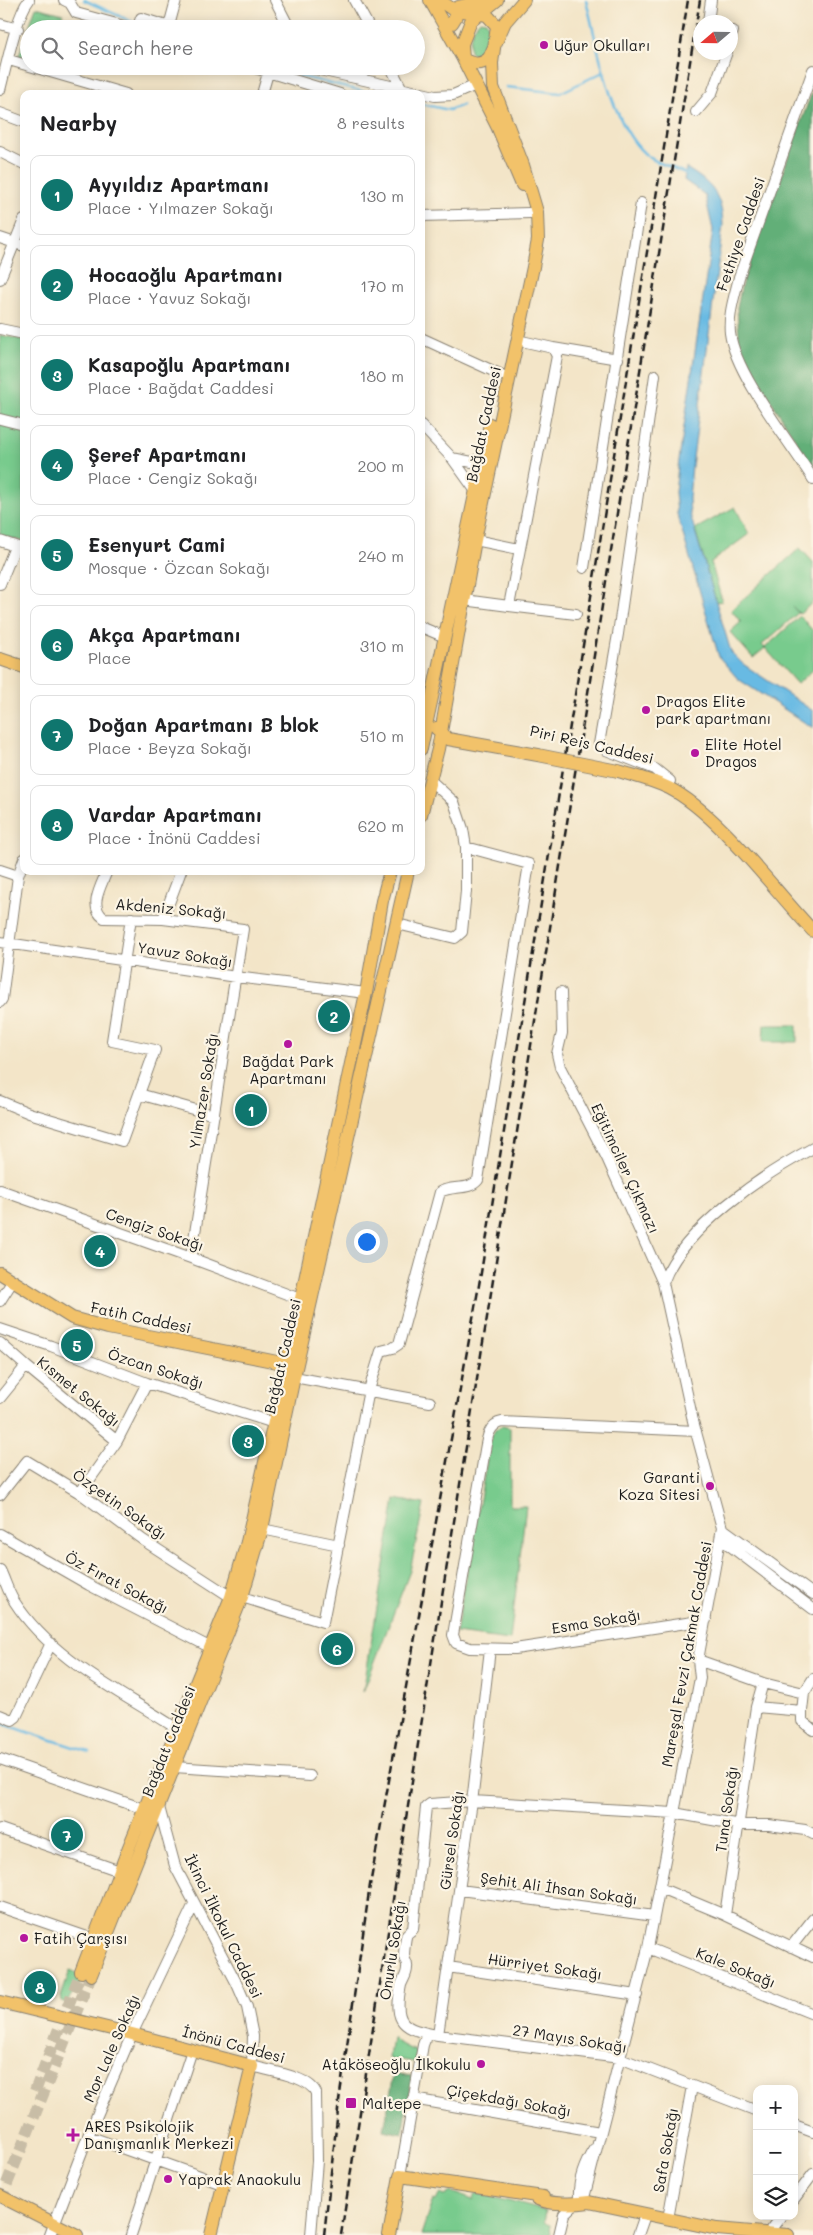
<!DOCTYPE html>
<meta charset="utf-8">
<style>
body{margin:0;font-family:Mali,sans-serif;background:#f2f2f2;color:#202124}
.controls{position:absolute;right:15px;bottom:15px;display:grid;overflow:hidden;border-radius:10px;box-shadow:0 2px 12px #0003}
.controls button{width:45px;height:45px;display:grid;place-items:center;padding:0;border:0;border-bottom:1px solid #e0e0e0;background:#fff;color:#202124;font:25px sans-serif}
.compass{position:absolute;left:693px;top:15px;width:45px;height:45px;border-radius:50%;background:#fff;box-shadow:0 2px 12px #0003;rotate:250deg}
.you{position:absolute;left:366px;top:1241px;width:18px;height:18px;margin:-12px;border:4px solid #fff;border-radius:50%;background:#1a73e8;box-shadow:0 0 0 8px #1a73e833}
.badge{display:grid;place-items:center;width:32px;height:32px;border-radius:50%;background:#0f766e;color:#fff;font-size:16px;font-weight:700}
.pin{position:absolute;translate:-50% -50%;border:2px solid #fff;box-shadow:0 1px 5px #0006}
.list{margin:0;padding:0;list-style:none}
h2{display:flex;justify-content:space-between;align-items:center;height:65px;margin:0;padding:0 20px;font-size:21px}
h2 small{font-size:16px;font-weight:400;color:#757577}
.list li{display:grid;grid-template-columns:32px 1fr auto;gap:15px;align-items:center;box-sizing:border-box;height:80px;margin:0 10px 10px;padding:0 10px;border:1px solid #e0e0e0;border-radius:10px}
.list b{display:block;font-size:19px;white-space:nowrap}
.list p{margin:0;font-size:16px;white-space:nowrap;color:#757577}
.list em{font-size:16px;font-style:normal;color:#757577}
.icon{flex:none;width:28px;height:28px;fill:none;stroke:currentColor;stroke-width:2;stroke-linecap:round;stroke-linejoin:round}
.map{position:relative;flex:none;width:813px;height:2235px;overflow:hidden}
.search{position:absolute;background:#fff;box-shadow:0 2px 12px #0003;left:20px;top:20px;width:405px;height:55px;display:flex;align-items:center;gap:12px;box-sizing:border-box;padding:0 18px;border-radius:28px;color:#757577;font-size:19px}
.panel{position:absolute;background:#fff;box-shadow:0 2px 12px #0003;left:20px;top:90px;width:405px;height:785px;border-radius:10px}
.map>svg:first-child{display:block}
.green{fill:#78cb8d;stroke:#4a7454}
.forest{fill:#62af78;stroke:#3f664a}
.water{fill:#68bae3;stroke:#426b80}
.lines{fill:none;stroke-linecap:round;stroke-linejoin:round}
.stream{stroke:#68bae3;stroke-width:2.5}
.major-tunnel{stroke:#c8bda6;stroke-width:12;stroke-dasharray:12 6;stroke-linecap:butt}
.minor-casing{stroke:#888072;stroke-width:12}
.major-casing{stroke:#888072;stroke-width:14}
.minor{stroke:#fff;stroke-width:10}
.major{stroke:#f2c26a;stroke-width:12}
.rail{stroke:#1c1c1c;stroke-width:2.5;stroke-dasharray:8 4;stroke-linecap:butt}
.major-bridge-casing{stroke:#888072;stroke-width:14;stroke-linecap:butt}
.major-bridge{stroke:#f2c26a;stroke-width:12}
.poi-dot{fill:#b5179e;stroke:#fcf5e5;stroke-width:2}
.labels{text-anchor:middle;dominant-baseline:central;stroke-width:4.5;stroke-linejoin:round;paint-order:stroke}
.poi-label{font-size:15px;fill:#1c1c1c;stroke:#fcf5e5;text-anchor:start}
.street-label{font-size:15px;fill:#1c1c1c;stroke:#fcf5e5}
</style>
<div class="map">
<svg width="813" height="2235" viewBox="0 0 813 2235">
<rect width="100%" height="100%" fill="#fcf5e5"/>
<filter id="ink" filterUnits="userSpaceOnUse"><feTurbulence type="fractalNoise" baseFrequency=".02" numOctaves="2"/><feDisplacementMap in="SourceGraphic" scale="10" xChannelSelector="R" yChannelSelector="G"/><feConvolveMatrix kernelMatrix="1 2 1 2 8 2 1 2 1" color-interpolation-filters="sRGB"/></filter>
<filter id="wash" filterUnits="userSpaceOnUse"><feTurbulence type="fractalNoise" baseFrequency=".0096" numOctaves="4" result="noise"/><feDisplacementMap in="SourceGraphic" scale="20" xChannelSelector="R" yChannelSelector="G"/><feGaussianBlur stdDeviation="1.12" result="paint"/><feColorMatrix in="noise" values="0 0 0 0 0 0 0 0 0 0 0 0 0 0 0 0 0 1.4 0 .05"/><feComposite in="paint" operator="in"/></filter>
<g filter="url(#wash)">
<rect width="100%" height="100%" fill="#f3e5c8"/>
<path class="green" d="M36,7L63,14L58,29H29V47H27L22,58H18Z
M480,20L486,21C492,33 489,52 476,57L470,52C469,39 471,30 480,20Z
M0,335L24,340V542L0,535Z
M735,507L749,534L711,562L722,601L716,602L695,529Z
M800,548L813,562V602L800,614L793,607L798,613L762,645L765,648L800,616L813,631V670L797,684L765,648L753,658L730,632L741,622L731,610Z
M764,1025H797V1042H763Z
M502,1426L510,1428V1506H526L510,1640L456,1633L491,1437L496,1429Z
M395,1499L424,1504L410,1571L363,1692Z
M70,1970L86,1977L79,1984L66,2003L62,2001L61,1997Z
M392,2037L397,2042L416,2052L414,2062L389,2058Z
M451,2192L473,2200L477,2193L546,2211L544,2222L550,2224L551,2235H421L433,2199L436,2200L439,2194L444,2196Z"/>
<path class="forest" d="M813,89V468L740,351L737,308L742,283Z
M394,2073L412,2076L402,2134L384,2130Z"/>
<path class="water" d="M686,168C711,183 722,194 723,225L692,466L689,498L690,514L731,652L743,664L813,711V728L738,679L719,657L677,514L675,492L678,467L713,230L705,195L684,180Z"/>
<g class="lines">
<path class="stream" d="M84,0L137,24
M586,0C598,46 609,121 645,154C657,165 673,166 686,174
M142,26L151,29
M299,76L375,94
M506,87L560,93L601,73H605
M421,104L449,110L462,105
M0,1723L89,1752"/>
</g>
</g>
<g filter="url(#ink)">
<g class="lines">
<path class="major-tunnel" d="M35,2091L81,1972
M0,2201L91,1975"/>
<defs>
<path id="minor" d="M64,0L70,3L76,13L135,29
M275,0L290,29
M354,0L370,29
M708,22L711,0
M0,24L18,29
M169,26L176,0
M137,29L141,18L176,29
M730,31H733L730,42
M9,60L126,94
M248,66L340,94
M302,66L435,96L453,95L476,85
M390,66L402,89
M813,70L739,277C735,295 728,314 730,333C735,374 790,442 813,479
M0,90C6,68 16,16 29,0
M262,94L268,73
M696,112L712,93L727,52
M0,113L24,122
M0,152L24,164
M421,216L530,213
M0,238L24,246
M0,279L24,220
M0,329L24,334
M421,338L502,375
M553,348L618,359
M655,375L618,634L599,744L606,750L655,769L670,781
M0,419L24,425
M421,425L452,458L475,490
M452,458L472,462L483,457
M475,540L519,549
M0,541L24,549
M584,568L641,203
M0,584L15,547
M464,600L509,606L557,356L553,348L517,340
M509,606L576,614
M421,627L445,637
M0,870L18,876
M107,871C101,886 88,907 104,918L163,919L243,929L191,1258
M131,918L112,1041L155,1050L139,1094L214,1115
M163,919L181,871
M397,924L455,938L462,932L466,891V847L463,829L454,802L430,780
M0,942L236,977L366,993
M561,992L562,1033L557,1054L560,1067L607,1158L663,1283
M0,1002L2,999L18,876L24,859
M0,1101L29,1113L122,1141L139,1094
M0,1190L191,1258L300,1299
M0,1301L12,1282
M0,1329L51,1346L147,1383L274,1423
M0,1343L26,1366L117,1441
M294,1377L430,1402
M0,1398L26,1366
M696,1431L502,1422C489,1424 487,1438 485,1450L453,1635L456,1643L470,1648L515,1649L706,1620
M80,1493L117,1441L147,1383
M0,1495L27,1461L80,1493L143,1540L231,1597
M722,1528L813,1594
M262,1529L339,1545
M0,1534L89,1585L217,1651
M721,1539L813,1609
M0,1570C5,1580 8,1592 14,1601C53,1662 124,1693 182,1732
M242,1597L323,1622L369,1390L381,1351L393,1348L399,1344L440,1192C452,1185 469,1191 478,1180L529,864L466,847
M698,1660L763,1683L756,1707L802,1711V1721L813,1730
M763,1683L804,1693
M802,1711L804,1693L813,1679
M0,1715L12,1720L16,1717L51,1643
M0,1759L144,1809
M174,1767L310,1776
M159,1807L175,1866L237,1984L247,2007L253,2036L252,2066C269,2071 309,2076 316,2093L317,2161L311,2235
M0,1829L114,1869
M660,1888L725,1915L813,1957
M460,1890L654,1916
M0,1907L87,1937
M725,1915L756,1707
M791,1947L813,1919
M648,1948L813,2014
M448,1967L637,1995
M438,2035L473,1794L490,1649
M413,2099L600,2132
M757,2111L620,2058L438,2035C403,2029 393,2024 401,1985C403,1979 407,1975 407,1968C408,1962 405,1962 404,1957C404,1953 405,1938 407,1934C409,1932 411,1931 413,1929L426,1807L430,1804L472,1801L674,1813L740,1825H769L805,1830L813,1834
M794,2125L813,2132
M88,2136L225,2185
M400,2176L423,2045L426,2037L431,2034
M579,2198C578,2181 585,2163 594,2149
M794,2199L813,2174
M668,2219L692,2086
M768,2233L781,2216
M50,2235L88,2136L132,2034L194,1904
M131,2235L192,2050
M559,2235L564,2214L585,2194L648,1948L700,1678L698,1660L722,1528L693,1421L663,1283C682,1229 764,1174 813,1148
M638,2235L645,2215"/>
<path id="major" d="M430,0L462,57
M439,0L452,9L457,15L452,23L444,24
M497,0L471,21L462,44L463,59L497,126L522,185
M458,7L487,0
M463,59C472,64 481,66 489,58L505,22L524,0
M0,659L24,667
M436,728L448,739L538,755
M421,749L490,424
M618,771C635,776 653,780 669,788C719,814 773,889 813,931
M421,815L438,749L475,540L533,267L538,240L537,212L523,165L493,87L492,63L497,26L487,15L452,9
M0,1273L72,1318L108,1328L287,1364
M81,1972L129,1847L231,1597L247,1542L287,1364L366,993L382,901L390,871
M91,1975L242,1597L262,1529L294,1377L408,871
M0,2002L132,2034L252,2066L211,2235
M0,2196L77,2235
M536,2198C547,2205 576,2204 589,2202L717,2229L788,2235
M389,2235L400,2176L543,2197"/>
</defs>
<use href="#minor" class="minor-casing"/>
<use href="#major" class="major-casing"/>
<use href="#minor" class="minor"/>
<use href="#major" class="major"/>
<path class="rail" d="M324,2235L339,2101L370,1885L479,1285L688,0
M341,2235L397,1874L700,0"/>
<defs>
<path id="major-bridge" d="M538,755L618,771"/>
</defs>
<use href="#major-bridge" class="major-bridge-casing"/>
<use href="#major-bridge" class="major-bridge"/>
</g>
</g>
<g class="poi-dot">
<circle cx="544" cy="45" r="5"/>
<circle cx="646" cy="710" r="5"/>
<circle cx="695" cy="753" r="5"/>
<circle cx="288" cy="1044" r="5"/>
<circle cx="710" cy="1486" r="5"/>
<circle cx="24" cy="1938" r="5"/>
<circle cx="481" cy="2064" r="5"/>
<rect x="345" y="2097" width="12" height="12" rx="2.5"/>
<path d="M70.5 2127.5h5v5h5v5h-5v5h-5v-5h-5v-5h5z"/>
<circle cx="168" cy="2179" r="5"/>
</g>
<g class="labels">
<g class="poi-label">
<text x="554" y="45">Uğur Okulları</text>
<text x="656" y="701">Dragos Elite<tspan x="656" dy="17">park apartmanı</tspan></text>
<text x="705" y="744">Elite Hotel<tspan x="705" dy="17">Dragos</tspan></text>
<text x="288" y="1061" text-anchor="middle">Bağdat Park<tspan x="288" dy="17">Apartmanı</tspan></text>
<text x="700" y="1477" text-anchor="end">Garanti<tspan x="700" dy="17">Koza Sitesi</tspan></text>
<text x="34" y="1938">Fatih Çarşısı</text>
<text x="471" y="2064" text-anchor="end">Ataköseoğlu İlkokulu</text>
<text x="362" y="2103">Maltepe</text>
<text x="84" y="2126">ARES Psikolojik<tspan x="84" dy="17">Danışmanlık Merkezi</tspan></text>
<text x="178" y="2179">Yaprak Anaokulu</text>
</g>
<g class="street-label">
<text transform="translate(740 234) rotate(-71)">Fethiye Caddesi</text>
<text transform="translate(483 424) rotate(-78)">Bağdat Caddesi</text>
<text transform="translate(592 744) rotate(13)">Piri Reis Caddesi</text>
<text transform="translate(171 908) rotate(5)">Akdeniz Sokağı</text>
<text transform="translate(185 954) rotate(9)">Yavuz Sokağı</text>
<text transform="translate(203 1091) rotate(-81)">Yılmazer Sokağı</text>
<text transform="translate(626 1168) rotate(65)">Eğitimciler Çıkmazı</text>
<text transform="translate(155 1229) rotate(19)">Cengiz Sokağı</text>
<text transform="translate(141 1317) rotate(12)">Fatih Caddesi</text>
<text transform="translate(282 1356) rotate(-77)">Bağdat Caddesi</text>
<text transform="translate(156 1368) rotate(18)">Özcan Sokağı</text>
<text transform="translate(79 1391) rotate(39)">Kısmet Sokağı</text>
<text transform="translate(120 1504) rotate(35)">Özçetin Sokağı</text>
<text transform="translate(117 1582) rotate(28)">Öz Fırat Sokağı</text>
<text transform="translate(596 1621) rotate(-9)">Esma Sokağı</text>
<text transform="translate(686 1654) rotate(-80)">Mareşal Fevzi Çakmak Caddesi</text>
<text transform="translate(168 1741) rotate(-68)">Bağdat Caddesi</text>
<text transform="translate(726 1809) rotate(-82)">Tuna Sokağı</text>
<text transform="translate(451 1840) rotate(-82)">Gürsel Sokağı</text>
<text transform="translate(559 1888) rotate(8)">Şehit Ali İhsan Sokağı</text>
<text transform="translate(224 1926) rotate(64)">İkinci İlkokul Caddesi</text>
<text transform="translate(392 1950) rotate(-81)">Onurlu Sokağı</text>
<text transform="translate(545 1966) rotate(8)">Hürriyet Sokağı</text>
<text transform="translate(736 1967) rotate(22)">Kale Sokağı</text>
<text transform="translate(570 2038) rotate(9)">27 Mayıs Sokağı</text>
<text transform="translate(234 2044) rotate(15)">İnönü Caddesi</text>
<text transform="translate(111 2048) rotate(-66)">Mor Lale Sokağı</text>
<text transform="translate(509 2100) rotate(10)">Çiçekdağı Sokağı</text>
<text transform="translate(665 2150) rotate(-80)">Safa Sokağı</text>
</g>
</g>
</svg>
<div class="controls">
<button>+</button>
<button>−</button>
<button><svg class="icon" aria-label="layers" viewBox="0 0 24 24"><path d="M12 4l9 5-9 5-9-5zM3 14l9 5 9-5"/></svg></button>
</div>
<svg class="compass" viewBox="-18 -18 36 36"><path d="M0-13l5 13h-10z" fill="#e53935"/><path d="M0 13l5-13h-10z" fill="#757577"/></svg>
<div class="you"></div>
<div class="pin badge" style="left:251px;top:1110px">1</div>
<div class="pin badge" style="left:334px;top:1016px">2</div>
<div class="pin badge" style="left:248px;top:1441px">3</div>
<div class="pin badge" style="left:100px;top:1251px">4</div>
<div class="pin badge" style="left:77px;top:1345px">5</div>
<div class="pin badge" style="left:337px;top:1649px">6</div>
<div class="pin badge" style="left:67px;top:1835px">7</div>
<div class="pin badge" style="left:40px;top:1987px">8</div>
<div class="search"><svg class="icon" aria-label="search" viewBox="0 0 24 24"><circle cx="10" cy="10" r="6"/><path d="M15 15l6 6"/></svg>Search here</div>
<section class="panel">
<h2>Nearby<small>8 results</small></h2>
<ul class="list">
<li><span class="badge">1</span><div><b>Ayyıldız Apartmanı</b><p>Place · Yılmazer Sokağı</p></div><em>130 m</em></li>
<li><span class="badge">2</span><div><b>Hocaoğlu Apartmanı</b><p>Place · Yavuz Sokağı</p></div><em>170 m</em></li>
<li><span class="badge">3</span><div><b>Kasapoğlu Apartmanı</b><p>Place · Bağdat Caddesi</p></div><em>180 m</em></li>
<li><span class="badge">4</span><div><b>Şeref Apartmanı</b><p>Place · Cengiz Sokağı</p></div><em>200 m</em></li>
<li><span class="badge">5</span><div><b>Esenyurt Cami</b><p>Mosque · Özcan Sokağı</p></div><em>240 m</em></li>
<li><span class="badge">6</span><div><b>Akça Apartmanı</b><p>Place</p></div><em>310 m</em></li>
<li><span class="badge">7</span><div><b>Doğan Apartmanı B blok</b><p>Place · Beyza Sokağı</p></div><em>510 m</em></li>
<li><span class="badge">8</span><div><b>Vardar Apartmanı</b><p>Place · İnönü Caddesi</p></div><em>620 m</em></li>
</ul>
</section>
</div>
